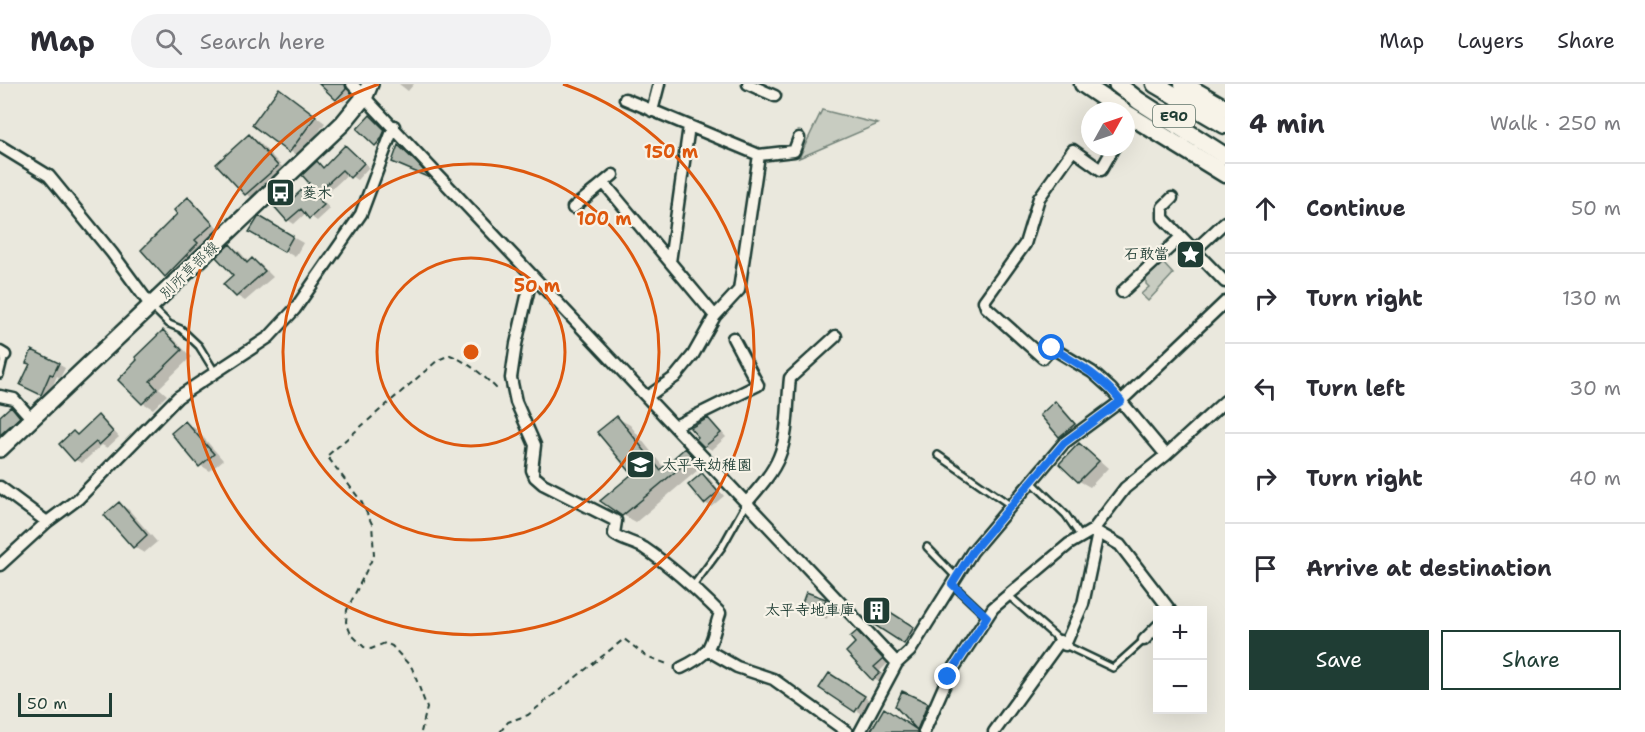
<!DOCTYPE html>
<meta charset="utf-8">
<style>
body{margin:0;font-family:"Shantell Sans","Klee One",sans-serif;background:#f2f2f3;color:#2b2b33}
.controls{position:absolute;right:18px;bottom:18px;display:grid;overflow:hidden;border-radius:0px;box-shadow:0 6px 24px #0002}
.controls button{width:54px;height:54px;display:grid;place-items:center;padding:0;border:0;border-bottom:2px solid #e1e1e2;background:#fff;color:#2b2b33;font:30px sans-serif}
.compass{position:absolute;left:1081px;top:18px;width:54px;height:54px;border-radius:50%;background:#fff;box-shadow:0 6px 24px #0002;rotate:50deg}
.scale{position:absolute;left:18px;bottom:15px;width:94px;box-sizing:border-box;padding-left:6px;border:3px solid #1f3d34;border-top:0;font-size:16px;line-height:21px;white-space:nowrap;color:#1f3d34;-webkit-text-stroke:4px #f7f3e8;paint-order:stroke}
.stop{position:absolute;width:18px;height:18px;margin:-14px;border:4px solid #1a73e8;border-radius:50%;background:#fff}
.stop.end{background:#1a73e8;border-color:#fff;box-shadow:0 2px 6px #0008}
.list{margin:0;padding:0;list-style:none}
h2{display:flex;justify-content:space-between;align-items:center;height:78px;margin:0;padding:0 24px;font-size:26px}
h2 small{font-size:20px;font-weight:400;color:#7c7c81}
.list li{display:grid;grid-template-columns:39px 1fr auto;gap:18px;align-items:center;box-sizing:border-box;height:90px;padding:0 24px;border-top:2px solid #e1e1e2}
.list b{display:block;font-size:22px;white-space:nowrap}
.list em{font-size:20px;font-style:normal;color:#7c7c81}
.actions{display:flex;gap:12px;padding:18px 24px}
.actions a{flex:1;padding:14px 0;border:2px solid #1f3d34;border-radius:0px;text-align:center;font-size:21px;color:#1f3d34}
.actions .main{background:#1f3d34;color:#fff}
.icon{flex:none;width:33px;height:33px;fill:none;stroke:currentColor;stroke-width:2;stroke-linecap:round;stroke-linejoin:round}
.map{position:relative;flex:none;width:1225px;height:648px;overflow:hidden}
header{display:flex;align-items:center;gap:36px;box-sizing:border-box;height:84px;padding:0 30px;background:#fff;border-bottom:2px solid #e1e1e2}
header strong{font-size:28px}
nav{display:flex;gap:33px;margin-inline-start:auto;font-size:21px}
.search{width:420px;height:54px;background:#f2f2f3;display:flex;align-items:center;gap:15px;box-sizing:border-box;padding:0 21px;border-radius:33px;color:#7c7c81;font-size:22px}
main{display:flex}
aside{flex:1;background:#fff}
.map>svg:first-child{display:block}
.green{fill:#c8ccc1;stroke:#74847a;stroke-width:1.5}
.shadow{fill:#0003}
.building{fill:#b2b8ae;stroke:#1f3d34;stroke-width:1.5}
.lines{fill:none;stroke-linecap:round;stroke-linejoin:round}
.service-casing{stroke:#1f3d34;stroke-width:10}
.minor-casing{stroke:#1f3d34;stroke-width:15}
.secondary-casing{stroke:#1f3d34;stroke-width:20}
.primary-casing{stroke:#1f3d34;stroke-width:21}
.trunk-casing{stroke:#1f3d34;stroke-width:21}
.path{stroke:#1f3d34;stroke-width:2;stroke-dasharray:6 4.5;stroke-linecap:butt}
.service{stroke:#f7f3e8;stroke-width:5}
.minor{stroke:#f7f3e8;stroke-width:10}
.secondary{stroke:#f7f3e8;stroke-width:15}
.primary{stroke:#f7f3e8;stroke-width:16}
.trunk{stroke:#f7f3e8;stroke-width:16}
.route{stroke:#1a73e8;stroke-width:8}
.ring{fill:none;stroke:#de580e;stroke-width:3}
.labels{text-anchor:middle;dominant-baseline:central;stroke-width:4.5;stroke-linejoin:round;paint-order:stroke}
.shield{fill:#f7f3e8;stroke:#60746a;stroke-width:1.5}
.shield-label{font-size:14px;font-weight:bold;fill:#1f3d34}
.poi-label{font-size:15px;font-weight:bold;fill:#1f3d34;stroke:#f7f3e8;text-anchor:start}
.street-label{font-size:15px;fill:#1f3d34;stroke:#f7f3e8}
.centre{fill:#de580e;stroke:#f7f3e8;stroke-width:3}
.ring-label{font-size:18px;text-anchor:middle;font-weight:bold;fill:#de580e;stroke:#f7f3e8;stroke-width:4.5;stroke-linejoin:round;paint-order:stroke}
</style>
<header>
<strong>Map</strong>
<div class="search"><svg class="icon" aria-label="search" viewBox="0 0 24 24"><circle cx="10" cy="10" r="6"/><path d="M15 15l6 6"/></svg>Search here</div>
<nav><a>Map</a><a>Layers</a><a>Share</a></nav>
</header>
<main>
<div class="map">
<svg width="1225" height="648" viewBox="0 0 1225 648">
<rect width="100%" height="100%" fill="#eae8dd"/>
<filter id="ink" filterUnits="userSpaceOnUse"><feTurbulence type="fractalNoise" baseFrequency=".0167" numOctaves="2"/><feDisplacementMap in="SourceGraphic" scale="12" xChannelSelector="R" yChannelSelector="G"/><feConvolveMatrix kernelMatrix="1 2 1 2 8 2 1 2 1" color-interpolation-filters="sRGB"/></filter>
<g filter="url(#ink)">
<path class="green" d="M822,26L878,40L799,74Z
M1162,178L1173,190L1148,217L1141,210L1149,203L1146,200V192Z"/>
<path class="shadow" d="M321,0H347L352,9L343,18Z
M399,0H414L408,7Z
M280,6L325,39L300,74L254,41Z
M370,33L391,50L382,65L376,61Z
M249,52L259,58L287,88L256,116L246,110Z
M345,63L369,83L357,96L348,90L321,115L330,125L317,137L306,129L294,140L288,136L282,113L291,118L311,99L317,79L325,84Z
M399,63L404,66L432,94L401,81Z
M189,115L195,119L218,144L201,160L204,164L173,195L166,191L180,130Z
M259,134L303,159L295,173L251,148Z
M230,162L239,167L249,178L253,176L261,181L273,193L245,217L237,212Z
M163,248L173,254L191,273L159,304L167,311L153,325L143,319L120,296Z
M58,280L65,284L60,294L57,292L48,313L28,304Z
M1055,319L1062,323L1080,345L1067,356L1060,352L1042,331Z
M11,324L25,337L11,350L0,341V334Z
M98,333L105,337L119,353L107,364L102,361L82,379L75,376L74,349L78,351Z
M617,334L630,341L664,384L685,366L698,374L704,381L636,438L623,431L635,390Z
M708,336L714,340L726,353L712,366L705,362Z
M186,339L196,345L223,376L210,387L200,381Z
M1079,361L1089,367L1108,384L1090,403L1079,397L1061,380Z
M702,391L709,394L724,412L711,423L705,419Z
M119,420L129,426L157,458L144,469L134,463Z
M807,510L832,520L827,535L802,524Z
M876,521L923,550L914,564L905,558L878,533Z
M857,549L863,553L888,579L880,587L885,593L879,598L873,595Z
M839,597L874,619L866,632L856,626Z
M902,609L937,626L927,648H872L912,644L915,641Z"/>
<path class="building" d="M319,0H345L346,5L336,16Z
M279,4L316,32L289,69L252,41Z
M370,31L385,46L381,55L375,62L357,45Z
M249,50L278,82L245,111L216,80Z
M345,61L364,79L350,94L342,86L315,111L324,121L309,135L301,125L287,137L272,120L282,111L289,118L309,99L302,91L317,77L323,84Z
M398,61L417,79L430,94L392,78Z
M188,113L213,140L195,156L198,159L165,193L141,166L177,130L174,126Z
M259,132L293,152L284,168L249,148Z
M230,160L247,179L252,174L265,187L236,213L223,200L233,191L216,173Z
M163,246L182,266L150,297L157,305L142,320L118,296L137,276L135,273Z
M32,266L59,279L53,291L50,290L41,311L20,301L30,280L26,279Z
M1055,317L1075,340L1059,353L1040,331Z
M11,322L20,333L0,351V332Z
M98,331L113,348L99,361L96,358L74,377L59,360L73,347L77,351Z
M617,332L660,386L685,364L693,373L622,432L600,417L632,390L597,348Z
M708,334L721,349L704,363L696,355L698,353L690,344Z
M185,337L214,370L199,383L171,349Z
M1079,359L1099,377L1078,398L1059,380Z
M702,389L718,408L704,420L688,401Z
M119,418L147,451L133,464L104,431Z
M806,508L826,515L820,532L800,525Z
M876,519L914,543L904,560L873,540L876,534L870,529Z
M857,547L883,575L874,583L880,589L872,596L846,568L855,559L850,553Z
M829,589L865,612L855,628L819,604Z
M902,607L928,619L917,646L895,622Z
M884,624L917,646V648H870Z"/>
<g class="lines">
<defs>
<path id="service" d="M152,223L169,240L181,245L199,262L215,288
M0,291L5,271
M938,371L1010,421
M1031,397L1066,431L1081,453
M927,463L956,493
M952,500L987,533
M693,502L722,463L746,420
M1008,511L1065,561L1113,584L1144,556"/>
<path id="minor" d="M352,0L897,579
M748,0L775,12
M625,15L759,71L794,67L799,54
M652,27L659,0
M0,62L49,92L112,169L151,222
M1114,63L1101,86L1073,66L1039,114L1025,160L984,217L986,223L1043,274L1052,264L1092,288L1111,305L1166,371
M604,99L715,232
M1172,114L1163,123V134L1225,198
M573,124L613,91
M1194,167L1225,138
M670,178L689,42
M532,191L516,260L511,294L516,318L535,361L532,386L535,393L543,400L616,437L614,450C623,457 634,458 644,464C672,483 696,505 720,529C709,561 715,568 681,584
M1122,208L1181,153
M0,268L5,271
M0,312L14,315L32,335
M647,313L675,293L693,271L715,232L739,206L759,71
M675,342L758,301L733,254
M0,403L47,438
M747,418C759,404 772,390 779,373C789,349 787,319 790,294L836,252
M1094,446L1120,461L1170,526
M0,481L47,438L78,415L178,313L269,253L295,225L361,130L394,42
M1144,556L1158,542
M1065,561L1083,520L1098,449
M709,567L737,583L773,595L847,648
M860,648L897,579L910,567L972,468L1064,359L1121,317L1225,218
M924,648L948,593L993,524L1069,460L1093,446L1125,404L1166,371L1225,317
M994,648L1060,557"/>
<path id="secondary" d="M0,365L343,39L365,12L370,0"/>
<path id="primary" d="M1083,0L1123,27
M1183,0L1225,24
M1126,29L1225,90"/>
<path id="trunk" d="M1117,0L1139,17L1225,72
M1155,0L1225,41"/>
</defs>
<use href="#service" class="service-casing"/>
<use href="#minor" class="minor-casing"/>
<use href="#secondary" class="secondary-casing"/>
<use href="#primary" class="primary-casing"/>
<use href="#trunk" class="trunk-casing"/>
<path class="path" d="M421,648L427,624L412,584L392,562L385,559L371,565L364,563L351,550L346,538L347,526L374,471L372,440L361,417L327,372L438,276L450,271C469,279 482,290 496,304H501
M500,648L508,638L528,631L624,555L646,572L670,581"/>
<use href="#service" class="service"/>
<use href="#minor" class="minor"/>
<use href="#secondary" class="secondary"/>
<use href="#primary" class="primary"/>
<use href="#trunk" class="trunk"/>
</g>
</g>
<g class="lines" filter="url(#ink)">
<path class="route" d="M948,593L987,533L952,500L972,468L1064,359L1121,317C1102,293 1077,279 1052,264"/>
</g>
<g class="ring">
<circle cx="471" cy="268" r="94"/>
<circle cx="471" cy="268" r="188"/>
<path d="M563 0A283 283 0 1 1 379 0"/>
</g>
<defs>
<symbol id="bus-square" viewBox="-11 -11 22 22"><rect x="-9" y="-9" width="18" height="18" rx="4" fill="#1f3d34" stroke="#f7f3e8"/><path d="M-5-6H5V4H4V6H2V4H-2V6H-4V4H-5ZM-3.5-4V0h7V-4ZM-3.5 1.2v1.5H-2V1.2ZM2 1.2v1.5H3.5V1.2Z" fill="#fff"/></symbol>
<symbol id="sight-square" viewBox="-11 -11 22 22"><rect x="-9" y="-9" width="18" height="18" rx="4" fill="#1f3d34" stroke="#f7f3e8"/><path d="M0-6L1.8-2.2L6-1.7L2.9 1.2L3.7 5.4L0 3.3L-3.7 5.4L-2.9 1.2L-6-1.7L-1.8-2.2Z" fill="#fff"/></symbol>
<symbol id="school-square" viewBox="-11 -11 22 22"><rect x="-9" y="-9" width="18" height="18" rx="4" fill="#1f3d34" stroke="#f7f3e8"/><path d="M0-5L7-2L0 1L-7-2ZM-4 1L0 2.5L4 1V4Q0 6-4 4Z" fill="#fff"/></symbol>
<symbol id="building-square" viewBox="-11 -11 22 22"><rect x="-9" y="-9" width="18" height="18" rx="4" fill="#1f3d34" stroke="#f7f3e8"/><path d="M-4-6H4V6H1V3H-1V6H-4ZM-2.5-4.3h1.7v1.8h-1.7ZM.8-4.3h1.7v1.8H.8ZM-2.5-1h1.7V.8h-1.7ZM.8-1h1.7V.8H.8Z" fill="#fff"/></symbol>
</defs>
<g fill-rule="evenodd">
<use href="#bus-square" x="264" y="92" width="33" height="33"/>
<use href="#sight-square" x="1174" y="154" width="33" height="33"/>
<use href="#school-square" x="624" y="364" width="33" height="33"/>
<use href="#building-square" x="860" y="510" width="33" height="33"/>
</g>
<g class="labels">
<rect class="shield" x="1153" y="21" width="42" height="22" rx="4.5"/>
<g class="shield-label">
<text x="1174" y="32">E90</text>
</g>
<g class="poi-label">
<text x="302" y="109">菱木</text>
<text x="1169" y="170" text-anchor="end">石敢當</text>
<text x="662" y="381">太平寺幼稚園</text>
<text x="855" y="526" text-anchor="end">太平寺地車庫</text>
</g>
<g class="street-label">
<text transform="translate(189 186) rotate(-44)">別所草部線</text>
</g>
</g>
<circle cx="471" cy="268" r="9" class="centre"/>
<g class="ring-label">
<text x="671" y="74">150 m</text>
<text x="604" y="141">100 m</text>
<text x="537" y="208">50 m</text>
</g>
</svg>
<div class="controls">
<button>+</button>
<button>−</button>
</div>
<svg class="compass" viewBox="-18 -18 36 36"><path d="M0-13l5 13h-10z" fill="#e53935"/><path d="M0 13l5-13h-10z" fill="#7c7c81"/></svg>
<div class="scale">50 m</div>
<div class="stop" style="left:1052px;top:264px"></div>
<div class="stop end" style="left:948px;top:593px"></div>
</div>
<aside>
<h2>4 min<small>Walk · 250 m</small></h2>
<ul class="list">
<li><svg class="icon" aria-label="ahead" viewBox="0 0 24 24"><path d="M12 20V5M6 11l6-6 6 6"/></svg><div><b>Continue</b></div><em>50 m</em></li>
<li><svg class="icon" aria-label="right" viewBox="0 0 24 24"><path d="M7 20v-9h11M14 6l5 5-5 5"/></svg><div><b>Turn right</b></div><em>130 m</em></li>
<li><svg class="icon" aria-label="left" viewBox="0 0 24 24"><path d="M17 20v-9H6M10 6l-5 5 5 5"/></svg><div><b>Turn left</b></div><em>30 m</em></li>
<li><svg class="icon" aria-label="right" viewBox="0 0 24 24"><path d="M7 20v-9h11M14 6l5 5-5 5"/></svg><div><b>Turn right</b></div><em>40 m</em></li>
<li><svg class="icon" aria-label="arrive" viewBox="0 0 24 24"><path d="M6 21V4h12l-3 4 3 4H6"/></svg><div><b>Arrive at destination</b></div></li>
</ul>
<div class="actions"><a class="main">Save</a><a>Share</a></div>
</aside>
</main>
